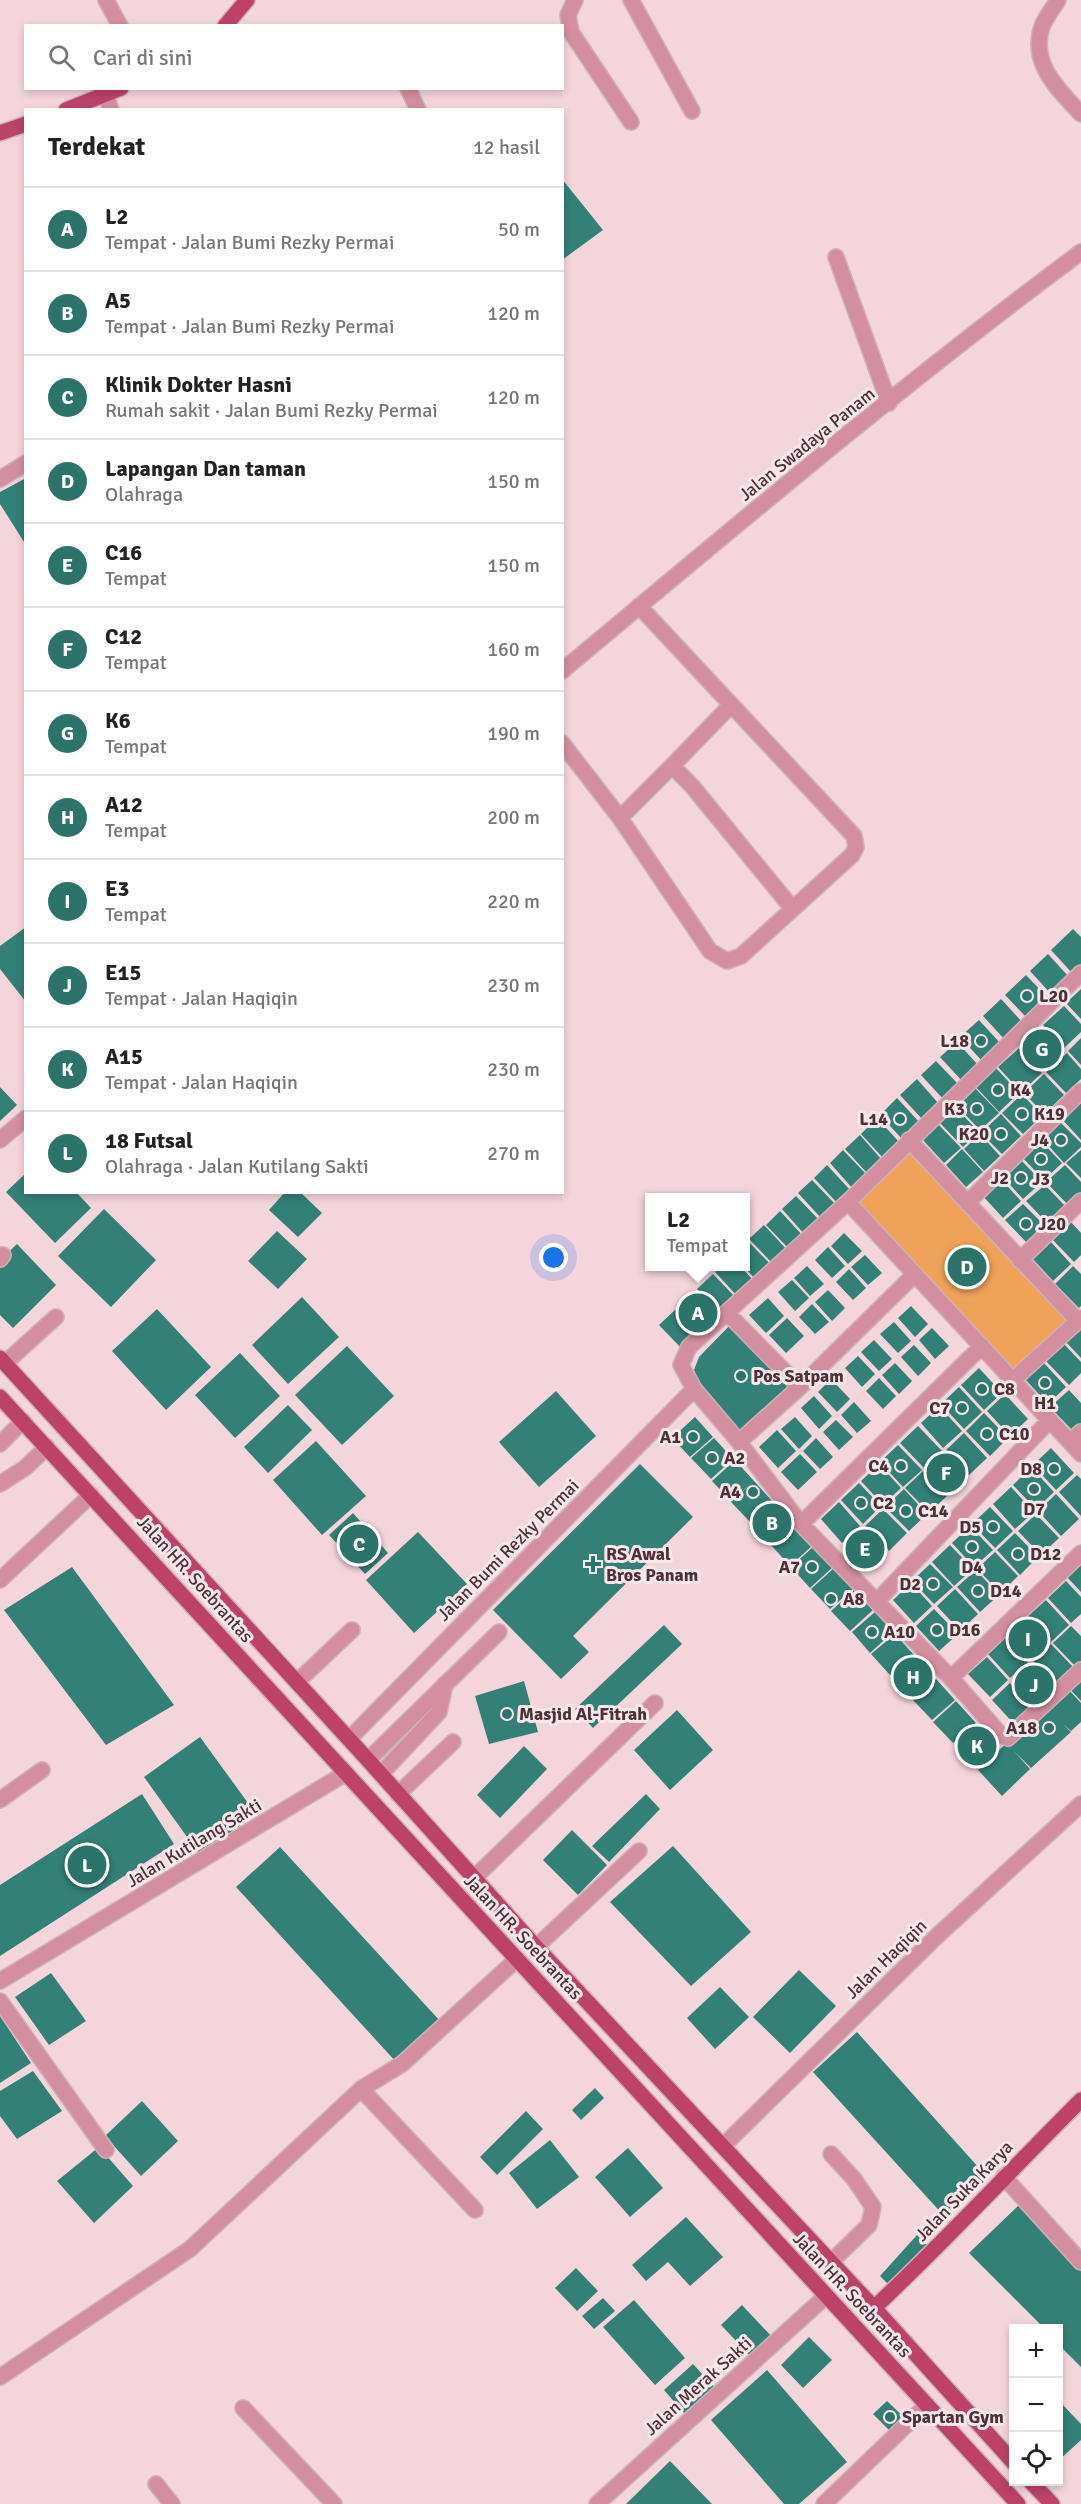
<!DOCTYPE html>
<html lang="id">
<meta charset="utf-8">
<style>
body{margin:0;font-family:Signika,sans-serif;background:#f2f2f2;color:#222}
.controls{position:absolute;right:18px;bottom:18px;display:grid;overflow:hidden;border-radius:0px;box-shadow:0 3px 9px #0003}
.controls button{width:54px;height:54px;display:grid;place-items:center;padding:0;border:0;border-bottom:2px solid #e0e0e0;background:#fff;color:#222;font:30px sans-serif}
.you{position:absolute;left:554px;top:1258px;width:21px;height:21px;margin:-15px;border:4px solid #fff;border-radius:50%;background:#1a73e8;box-shadow:0 0 0 9px #1a73e833}
.badge{display:grid;place-items:center;width:39px;height:39px;border-radius:50%;background:#2c736a;color:#fff;font-size:20px;font-weight:700}
.pin{position:absolute;translate:-50% -50%;border:3px solid #fff;box-shadow:0 2px 6px #0006}
.popup{position:absolute;left:645px;top:1193px;width:105px;height:78px;box-sizing:border-box;display:grid;place-content:center;border-radius:0px;background:#fff;filter:drop-shadow(0 2px 4px #0005);font-size:20px;white-space:nowrap;color:#767676}
.popup b{font-size:22px;color:#222}
.popup::after{content:'';position:absolute;left:50%;top:100%;margin-left:-12px;border:12px solid transparent;border-top-color:#fff}
.list{margin:0;padding:0;list-style:none}
h2{display:flex;justify-content:space-between;align-items:center;height:78px;margin:0;padding:0 24px;font-size:26px}
h2 small{font-size:20px;font-weight:400;color:#767676}
.list li{display:grid;grid-template-columns:39px 1fr auto;gap:18px;align-items:center;box-sizing:border-box;height:84px;padding:0 24px;border-top:2px solid #e0e0e0}
.list b{display:block;font-size:22px;white-space:nowrap}
.list p{margin:0;font-size:20px;white-space:nowrap;color:#767676}
.list em{font-size:20px;font-style:normal;color:#767676}
.icon{flex:none;width:33px;height:33px;fill:none;stroke:currentColor;stroke-width:2;stroke-linecap:round;stroke-linejoin:round}
.map{position:relative;flex:none;width:1081px;height:2504px;overflow:hidden}
.search{position:absolute;background:#fff;box-shadow:0 3px 9px #0003;left:24px;top:24px;width:540px;height:66px;display:flex;align-items:center;gap:15px;box-sizing:border-box;padding:0 21px;border-radius:0px;color:#767676;font-size:22px}
.panel{position:absolute;background:#fff;box-shadow:0 3px 9px #0003;left:24px;top:108px;width:540px;height:1086px;border-radius:0px}
.map>svg:first-child{display:block}
.green{fill:#efa359}
.building{fill:#338076}
.lines{fill:none;stroke-linecap:round;stroke-linejoin:round}
.minor-casing{stroke:#d0b1b8;stroke-width:18}
.major-casing{stroke:#d0b1b8;stroke-width:18}
.minor{stroke:#d38f9f;stroke-width:15}
.major{stroke:#bc426a;stroke-width:15}
.poi-dot{fill:#2c736a;stroke:#f8e7eb;stroke-width:2}
.labels{text-anchor:middle;dominant-baseline:central;stroke-width:6;stroke-linejoin:round;paint-order:stroke}
.street-label{font-size:18px;fill:#4f3038;stroke:#f8e7eb}
.poi-label{font-size:18px;font-weight:bold;fill:#4f3038;stroke:#f8e7eb;text-anchor:start}
</style>
<div class="map">
<svg width="1081" height="2504" viewBox="0 0 1081 2504">
<rect width="100%" height="100%" fill="#f5d5dc"/>
<path class="green" d="M909,1140L1078,1321L1013,1380L848,1202Z"/>
<path class="building" d="M562,179L603,230L562,260Z
M26,478V541L24,542L0,504V492Z
M26,927V1002L0,969V946Z
M1073,929L1081,937V966L1073,974L1051,950Z
M1048,954L1069,977L1052,995L1030,971Z
M1026,975L1048,998L1027,1018L1005,995Z
M1081,989V1019L1066,1003Z
M1001,999L1023,1023L1005,1040L983,1016Z
M1064,1006L1081,1024V1032L1064,1048L1043,1025Z
M979,1020L1001,1044L983,1062L960,1037Z
M1041,1028L1063,1052L1042,1070L1020,1046Z
M1081,1038V1065L1068,1051Z
M957,1042L979,1066L963,1082L940,1057Z
M1019,1048L1042,1073L1021,1092L998,1067Z
M1067,1053L1081,1069V1079L1066,1093L1046,1072Z
M936,1061L959,1085L944,1100L921,1075Z
M996,1068L1019,1093L999,1112L976,1087Z
M1044,1074L1064,1095L1044,1114L1024,1093Z
M917,1079L939,1104L923,1120L900,1095Z
M0,1087L17,1105L0,1121Z
M975,1088L999,1113L980,1130L956,1105Z
M1022,1094L1042,1116L1023,1134L1002,1113Z
M897,1098L920,1123L903,1140L880,1115Z
M1079,1102L1081,1103V1140L1061,1118Z
M955,1107L979,1132L963,1147L939,1122Z
M1001,1114L1021,1136L1002,1154L981,1133Z
M877,1118L900,1143L884,1159L861,1134Z
M1059,1121L1081,1143V1147L1064,1163L1041,1137Z
M938,1124L961,1148L944,1163L922,1139Z
M980,1134L1000,1156L984,1171L964,1149Z
M860,1135L882,1160L868,1174L845,1149Z
M1039,1139L1062,1163L1044,1180L1020,1155Z
M962,1149L983,1172L966,1187L946,1165Z
M843,1150L867,1175L853,1189L830,1163Z
M1081,1150V1178L1066,1163Z
M1019,1158L1042,1182L1023,1199L1001,1175Z
M827,1165L851,1191L838,1204L814,1178Z
M1065,1165L1081,1182V1197L1070,1207L1046,1182Z
M26,1173V1192H76L91,1208L55,1243L6,1192Z
M1000,1178L1021,1201L1003,1218L982,1195Z
M812,1180L836,1205L822,1219L798,1193Z
M1045,1185L1068,1209L1050,1226L1026,1201Z
M285,1192H300L322,1213L298,1237L269,1210Z
M796,1196L820,1221L805,1235L782,1209Z
M1023,1204L1047,1228L1029,1245L1005,1220Z
M104,1209L156,1260L111,1307L58,1256Z
M780,1211L804,1237L790,1250L766,1225Z
M1070,1221L1081,1233V1255L1074,1262L1052,1239Z
M764,1225L789,1252L774,1265L749,1239Z
M277,1231L307,1259L278,1289L248,1261Z
M844,1233L862,1251L848,1264L831,1246Z
M748,1241L773,1267L758,1282L743,1266H746Z
M1050,1241L1071,1264L1053,1281L1032,1258Z
M17,1244L56,1285L13,1328L0,1315V1260Z
M828,1247L845,1266L832,1278L815,1260Z
M865,1255L882,1273L868,1285L851,1267Z
M721,1266H740L755,1282L738,1297L715,1272Z
M807,1266L824,1284L810,1296L794,1278Z
M1073,1266L1081,1274V1306L1079,1308L1055,1284Z
M849,1269L866,1288L853,1300L836,1282Z
M713,1274L737,1299L721,1315L697,1289Z
M792,1280L809,1298L795,1311L778,1292Z
M828,1290L845,1308L832,1321L815,1302Z
M695,1291L719,1317L701,1334L677,1309Z
M302,1297L339,1337L288,1384L252,1345Z
M768,1298L784,1316L766,1333L749,1315Z
M812,1304L829,1322L815,1334L799,1317Z
M911,1306L928,1324L915,1337L898,1318Z
M157,1309L211,1367L166,1410L112,1351Z
M675,1310L699,1335L683,1350L659,1325Z
M787,1318L804,1336L786,1353L769,1335Z
M734,1321L792,1383L740,1432L699,1386L694,1370L699,1357Z
M894,1322L911,1341L898,1353L880,1334Z
M1081,1327V1358L1066,1342Z
M932,1328L949,1346L935,1359L919,1340Z
M874,1340L892,1359L879,1371L861,1352Z
M1063,1343L1081,1362V1373L1069,1385L1045,1360Z
M914,1345L931,1363L918,1376L901,1357Z
M347,1346L394,1396L342,1445L295,1395Z
M240,1353L280,1396L235,1438L195,1395Z
M858,1356L875,1374L862,1387L845,1368Z
M1043,1362L1066,1387L1048,1404L1025,1379Z
M895,1363L912,1381L899,1394L882,1375Z
M979,1368L1002,1393L984,1410L961,1385Z
M879,1378L896,1396L883,1409L866,1391Z
M831,1379L850,1399L837,1412L818,1392Z
M959,1387L982,1412L964,1429L941,1404Z
M1069,1390L1081,1403V1425L1074,1432L1050,1407Z
M556,1391L596,1436L539,1487L499,1442Z
M1005,1394L1028,1419L1010,1436L987,1411Z
M814,1396L832,1416L819,1429L801,1408Z
M854,1402L871,1421L857,1433L841,1415Z
M288,1405L312,1430L268,1473L244,1447Z
M939,1406L962,1431L943,1448L921,1423Z
M984,1413L1008,1438L990,1456L966,1431Z
M695,1417L713,1437L690,1457L672,1438Z
M795,1417L812,1436L799,1449L781,1429Z
M836,1420L853,1437L839,1450L823,1432Z
M918,1426L942,1451L924,1468L900,1443Z
M777,1430L796,1451L778,1468L759,1447Z
M964,1433L987,1458L969,1475L946,1450Z
M714,1438L733,1459L711,1479L691,1458Z
M816,1438L833,1457L820,1469L803,1451Z
M316,1441L366,1496L322,1535L273,1480Z
M898,1445L922,1470L903,1487L880,1462Z
M1051,1448L1074,1473L1056,1490L1033,1465Z
M943,1452L967,1477L949,1494L925,1469Z
M800,1454L817,1472L798,1490L781,1472Z
M735,1460L754,1481L731,1501L712,1481Z
M640,1464L693,1517L573,1636L589,1652L561,1679L493,1610Z
M879,1464L901,1488L883,1505L861,1481Z
M1031,1467L1054,1492L1036,1509L1013,1485Z
M923,1471L947,1496L929,1513L905,1488Z
M1077,1475L1081,1479V1516L1059,1492Z
M754,1481L773,1502L750,1522L731,1502Z
M859,1483L881,1506L863,1524L841,1500Z
M1011,1487L1034,1512L1015,1529L993,1504Z
M904,1489L927,1514L909,1531L885,1507Z
M1056,1494L1079,1519L1061,1536L1038,1511Z
M839,1502L860,1526L842,1543L821,1519Z
M774,1503L793,1523L770,1544L751,1523Z
M990,1507L1013,1531L995,1548L972,1524Z
M883,1509L907,1533L889,1551L865,1526Z
M353,1513L388,1553L365,1574L329,1535Z
M1036,1514L1059,1538L1041,1555L1018,1531Z
M794,1525L813,1545L790,1566L771,1545Z
M970,1526L993,1550L974,1567L952,1543Z
M862,1528L886,1553L868,1570L844,1545Z
M418,1532L467,1584L414,1633L366,1580Z
M1015,1533L1038,1557L1020,1575L997,1550Z
M950,1545L973,1569L954,1586L932,1562Z
M814,1546L833,1567L810,1588L791,1567Z
M995,1552L1018,1576L1001,1593L977,1569Z
M930,1564L953,1587L934,1604L912,1581Z
M1081,1564V1592L1067,1577Z
M72,1567L174,1705L106,1745L4,1610Z
M834,1568L853,1589L830,1609L811,1589Z
M976,1570L999,1595L980,1612L957,1587Z
M1066,1581L1081,1597V1614L1071,1623L1048,1598Z
M911,1583L932,1606L914,1623L893,1600Z
M955,1589L978,1614L960,1631L937,1606Z
M854,1590L873,1610L850,1631L831,1611Z
M1046,1600L1069,1625L1051,1642L1027,1617Z
M934,1609L958,1634L939,1651L916,1626Z
M875,1612L893,1632L870,1653L852,1632Z
M1025,1618L1049,1643L1031,1660L1007,1635Z
M664,1625L682,1644L593,1728L575,1709Z
M1071,1626L1081,1636V1661L1075,1666L1053,1643Z
M895,1634L914,1655L890,1675L871,1654Z
M1006,1637L1029,1661L1010,1678L988,1654Z
M1051,1644L1075,1669L1057,1686L1033,1661Z
M915,1656L935,1678L912,1698L892,1677Z
M987,1657L1008,1680L990,1697L968,1674Z
M1032,1664L1055,1689L1037,1706L1013,1681Z
M1081,1673V1701L1067,1686Z
M936,1679L955,1700L932,1720L913,1700Z
M524,1681L538,1732L489,1744L475,1696Z
M1010,1683L1033,1708L1015,1725L992,1700Z
M1066,1687L1081,1703V1722L1071,1731L1063,1724L1071,1732L1031,1768L1013,1750L1030,1769L1002,1796L978,1770Z
M956,1701L976,1723L953,1743L933,1722Z
M677,1710L713,1750L670,1790L634,1750Z
M978,1724L999,1748L977,1769L955,1745Z
M200,1737L256,1814L200,1855L144,1777Z
M524,1746L547,1769L500,1818L477,1795Z
M142,1794L174,1844L0,1956V1885Z
M646,1794L660,1809L609,1862L592,1846Z
M572,1830L607,1865L578,1895L543,1860Z
M673,1846L751,1932L691,1986L610,1902Z
M280,1847L441,2022L397,2063L236,1887Z
M799,1970L836,2006L790,2053L753,2017Z
M51,1973L86,2021L49,2045L15,1997Z
M720,1987L749,2017L715,2049L687,2018Z
M0,2016L31,2063L0,2083Z
M857,2032L988,2178L945,2217L813,2072Z
M33,2071L62,2111L17,2139L0,2116V2091Z
M595,2088L604,2098L581,2120L572,2110Z
M142,2101L178,2141L141,2176L105,2136Z
M526,2111L543,2129L497,2175L480,2157Z
M550,2140L579,2177L537,2209L509,2173Z
M99,2147L133,2186L94,2223L57,2181Z
M628,2148L663,2188L630,2217L595,2177Z
M1020,2204L1081,2266V2367L1058,2344V2328H1044L969,2253Z
M686,2217L723,2257L690,2286L668,2262L646,2281L632,2265Z
M917,2235L928,2246L891,2287L880,2276Z
M576,2268L598,2291L577,2311L555,2288Z
M603,2298L615,2311L594,2329L582,2316Z
M634,2300L685,2358L655,2385L603,2327Z
M742,2305L774,2339L753,2359L721,2325Z
M809,2337L832,2360L803,2388L781,2365Z
M693,2364L715,2388L685,2414L664,2390Z
M767,2370L847,2462L799,2504H784L711,2420Z
M887,2401L907,2420L892,2433L873,2414Z
M1061,2403L1081,2424V2440L1058,2461V2405Z
M670,2461L712,2504H626Z"/>
<g class="lines">
<defs>
<path id="minor" d="M106,0L120,26
M575,0L568,15L571,32L631,122
M631,0L692,111
M1058,0C1053,8 1047,16 1043,24C1028,62 1058,89 1081,114
M408,88L418,110
M106,95L111,110
M836,257L889,403
M0,479L26,463
M562,671C732,529 903,384 1081,252
M562,743L620,818L710,951L727,961L741,956L852,855L856,847L854,836L639,606
M672,766L731,705
M620,818L672,766L692,786L792,908
M1081,973L848,1202L689,1347L681,1365L694,1389L739,1442L801,1524L951,1678L1000,1734L1008,1738L1081,1670
M0,1140L26,1118
M909,1140L1078,1321
M848,1202L1081,1454
M967,1203L1081,1091
M0,1259L3,1255
M1020,1260L1081,1201
M727,1313L800,1387
M5,1363L56,1317
M1013,1380L1081,1318
M739,1442L800,1387L915,1274
M1070,1442L1081,1432
M0,1444L23,1421
M0,1484L25,1468L47,1447
M801,1524L982,1346
M0,1580L91,1495
M877,1601L1050,1420
M951,1678L1081,1553
M297,1682L352,1630
M349,1739L694,1389
M368,1760L499,1632
M381,1774L439,1712L445,1684
M398,1794L453,1742
M0,1800L42,1770
M474,1878L655,1703
M536,1947L639,1851
M0,1981L346,1773
M0,2001L106,2150
M361,2089L475,2210
M723,2146L937,1936L1081,1804
M1004,2177L1081,2262
M831,2262L869,2225L873,2207L854,2179L831,2154
M0,2377L190,2249L361,2089L402,2064L517,1959
M243,2408L334,2504
M156,2484L172,2504
M597,2504L826,2296
M824,2504L927,2405"/>
<path id="major" d="M225,26L247,0
M66,110L121,88
M0,133L26,124
M0,1358L368,1760L536,1947L874,2308L1014,2463
M0,1397L1018,2504
M874,2308C945,2241 1012,2169 1081,2100
M1031,2482L1052,2504"/>
</defs>
<use href="#minor" class="minor-casing"/>
<use href="#major" class="major-casing"/>
<use href="#minor" class="minor"/>
<use href="#major" class="major"/>
</g>
<g class="poi-dot">
<circle cx="1027" cy="996" r="6"/>
<circle cx="981" cy="1041" r="6"/>
<circle cx="998" cy="1090" r="6"/>
<circle cx="977" cy="1109" r="6"/>
<circle cx="1022" cy="1114" r="6"/>
<circle cx="900" cy="1119" r="6"/>
<circle cx="1001" cy="1134" r="6"/>
<circle cx="1061" cy="1140" r="6"/>
<circle cx="1041" cy="1159" r="6"/>
<circle cx="1021" cy="1178" r="6"/>
<circle cx="1026" cy="1224" r="6"/>
<circle cx="741" cy="1376" r="6"/>
<circle cx="1045" cy="1383" r="6"/>
<circle cx="982" cy="1389" r="6"/>
<circle cx="962" cy="1408" r="6"/>
<circle cx="987" cy="1434" r="6"/>
<circle cx="693" cy="1437" r="6"/>
<circle cx="712" cy="1458" r="6"/>
<circle cx="901" cy="1466" r="6"/>
<circle cx="1054" cy="1469" r="6"/>
<circle cx="1034" cy="1489" r="6"/>
<circle cx="753" cy="1492" r="6"/>
<circle cx="861" cy="1503" r="6"/>
<circle cx="906" cy="1511" r="6"/>
<circle cx="993" cy="1527" r="6"/>
<circle cx="972" cy="1547" r="6"/>
<circle cx="1018" cy="1554" r="6"/>
<path d="M590 1555h6v6h6v6h-6v6h-6v-6h-6v-6h6z"/>
<circle cx="812" cy="1567" r="6"/>
<circle cx="933" cy="1584" r="6"/>
<circle cx="978" cy="1591" r="6"/>
<circle cx="831" cy="1599" r="6"/>
<circle cx="937" cy="1630" r="6"/>
<circle cx="872" cy="1632" r="6"/>
<circle cx="507" cy="1714" r="6"/>
<circle cx="1049" cy="1728" r="6"/>
<circle cx="890" cy="2417" r="6"/>
</g>
<g class="labels">
<g class="street-label">
<text transform="translate(807 444) rotate(-39)">Jalan Swadaya Panam</text>
<text transform="translate(508 1550) rotate(-45)">Jalan Bumi Rezky Permai</text>
<text transform="translate(195 1579) rotate(48)">Jalan HR. Soebrantas</text>
<text transform="translate(194 1843) rotate(-31)">Jalan Kutilang Sakti</text>
<text transform="translate(523 1937) rotate(47)">Jalan HR. Soebrantas</text>
<text transform="translate(886 1959) rotate(-44)">Jalan Haqiqin</text>
<text transform="translate(964 2191) rotate(-46)">Jalan Suka Karya</text>
<text transform="translate(852 2295) rotate(47)">Jalan HR. Soebrantas</text>
<text transform="translate(698 2386) rotate(-42)">Jalan Merak Sakti</text>
</g>
<g class="poi-label">
<text x="1039" y="996">L20</text>
<text x="969" y="1041" text-anchor="end">L18</text>
<text x="1010" y="1090">K4</text>
<text x="965" y="1109" text-anchor="end">K3</text>
<text x="1034" y="1114">K19</text>
<text x="888" y="1119" text-anchor="end">L14</text>
<text x="989" y="1134" text-anchor="end">K20</text>
<text x="1049" y="1140" text-anchor="end">J4</text>
<text x="1009" y="1178" text-anchor="end">J2</text>
<text x="1041" y="1179" text-anchor="middle">J3</text>
<text x="1038" y="1224">J20</text>
<text x="753" y="1376">Pos Satpam</text>
<text x="994" y="1389">C8</text>
<text x="1045" y="1403" text-anchor="middle">H1</text>
<text x="950" y="1408" text-anchor="end">C7</text>
<text x="999" y="1434">C10</text>
<text x="681" y="1437" text-anchor="end">A1</text>
<text x="724" y="1458">A2</text>
<text x="889" y="1466" text-anchor="end">C4</text>
<text x="1042" y="1469" text-anchor="end">D8</text>
<text x="741" y="1492" text-anchor="end">A4</text>
<text x="873" y="1503">C2</text>
<text x="1034" y="1509" text-anchor="middle">D7</text>
<text x="918" y="1511">C14</text>
<text x="981" y="1527" text-anchor="end">D5</text>
<text x="606" y="1554">RS Awal<tspan x="606" dy="21">Bros Panam</tspan></text>
<text x="1030" y="1554">D12</text>
<text x="800" y="1567" text-anchor="end">A7</text>
<text x="972" y="1567" text-anchor="middle">D4</text>
<text x="921" y="1584" text-anchor="end">D2</text>
<text x="990" y="1591">D14</text>
<text x="843" y="1599">A8</text>
<text x="949" y="1630">D16</text>
<text x="884" y="1632">A10</text>
<text x="519" y="1714">Masjid Al-Fitrah</text>
<text x="1037" y="1728" text-anchor="end">A18</text>
<text x="902" y="2417">Spartan Gym</text>
</g>
</g>
</svg>
<div class="controls">
<button>+</button>
<button>−</button>
<button><svg class="icon" aria-label="locate" viewBox="0 0 24 24"><circle cx="12" cy="12" r="6"/><path d="M12 2v4M12 18v4M2 12h4M18 12h4"/></svg></button>
</div>
<div class="you"></div>
<div class="pin badge" style="left:698px;top:1313px">A</div>
<div class="popup"><b>L2</b>Tempat</div>
<div class="pin badge" style="left:772px;top:1523px">B</div>
<div class="pin badge" style="left:359px;top:1544px">C</div>
<div class="pin badge" style="left:967px;top:1267px">D</div>
<div class="pin badge" style="left:865px;top:1549px">E</div>
<div class="pin badge" style="left:946px;top:1473px">F</div>
<div class="pin badge" style="left:1042px;top:1049px">G</div>
<div class="pin badge" style="left:913px;top:1677px">H</div>
<div class="pin badge" style="left:1028px;top:1639px">I</div>
<div class="pin badge" style="left:1034px;top:1685px">J</div>
<div class="pin badge" style="left:977px;top:1746px">K</div>
<div class="pin badge" style="left:87px;top:1865px">L</div>
<div class="search"><svg class="icon" aria-label="search" viewBox="0 0 24 24"><circle cx="10" cy="10" r="6"/><path d="M15 15l6 6"/></svg>Cari di sini</div>
<section class="panel">
<h2>Terdekat<small>12 hasil</small></h2>
<ul class="list">
<li><span class="badge">A</span><div><b>L2</b><p>Tempat · Jalan Bumi Rezky Permai</p></div><em>50 m</em></li>
<li><span class="badge">B</span><div><b>A5</b><p>Tempat · Jalan Bumi Rezky Permai</p></div><em>120 m</em></li>
<li><span class="badge">C</span><div><b>Klinik Dokter Hasni</b><p>Rumah sakit · Jalan Bumi Rezky Permai</p></div><em>120 m</em></li>
<li><span class="badge">D</span><div><b>Lapangan Dan taman</b><p>Olahraga</p></div><em>150 m</em></li>
<li><span class="badge">E</span><div><b>C16</b><p>Tempat</p></div><em>150 m</em></li>
<li><span class="badge">F</span><div><b>C12</b><p>Tempat</p></div><em>160 m</em></li>
<li><span class="badge">G</span><div><b>K6</b><p>Tempat</p></div><em>190 m</em></li>
<li><span class="badge">H</span><div><b>A12</b><p>Tempat</p></div><em>200 m</em></li>
<li><span class="badge">I</span><div><b>E3</b><p>Tempat</p></div><em>220 m</em></li>
<li><span class="badge">J</span><div><b>E15</b><p>Tempat · Jalan Haqiqin</p></div><em>230 m</em></li>
<li><span class="badge">K</span><div><b>A15</b><p>Tempat · Jalan Haqiqin</p></div><em>230 m</em></li>
<li><span class="badge">L</span><div><b>18 Futsal</b><p>Olahraga · Jalan Kutilang Sakti</p></div><em>270 m</em></li>
</ul>
</section>
</div>
